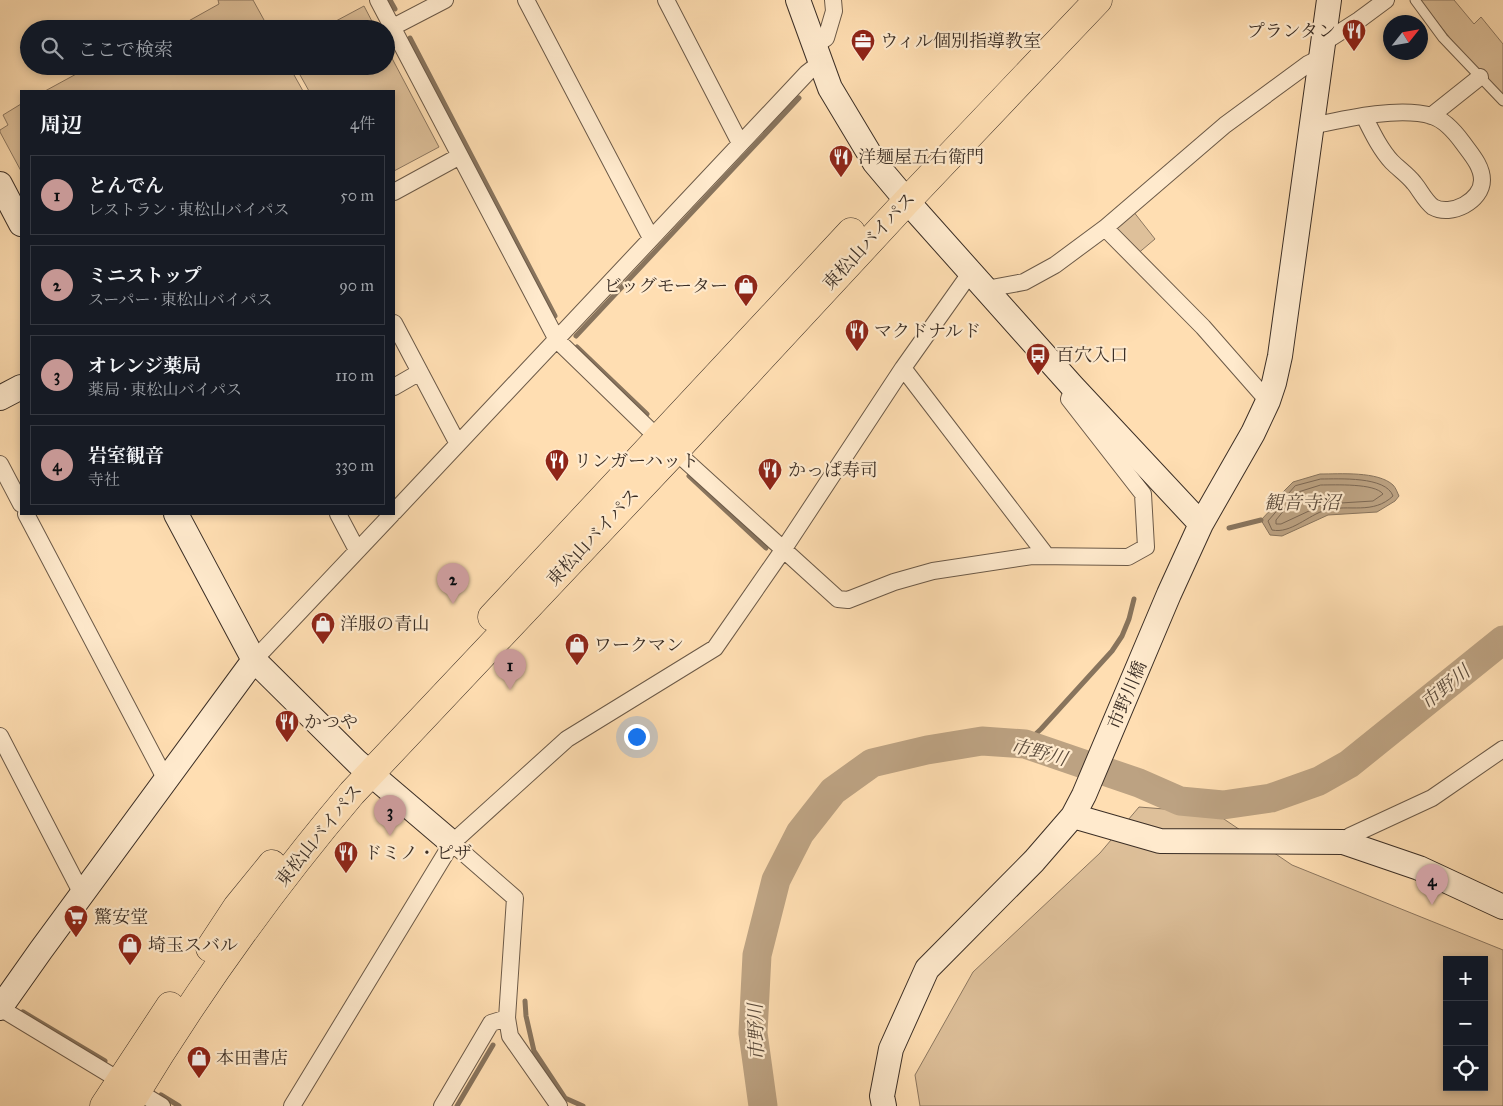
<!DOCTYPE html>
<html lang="ja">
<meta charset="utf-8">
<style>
body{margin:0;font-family:"IM FELL Great Primer","Noto Serif JP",serif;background:#242831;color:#f1f3f6}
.controls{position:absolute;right:15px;bottom:15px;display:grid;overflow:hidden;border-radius:0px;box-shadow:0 2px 8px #0003}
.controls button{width:45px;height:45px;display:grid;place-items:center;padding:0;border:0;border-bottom:1px solid #363941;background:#171b24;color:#f1f3f6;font:25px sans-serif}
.compass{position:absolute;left:1383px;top:15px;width:45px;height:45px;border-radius:50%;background:#171b24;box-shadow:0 2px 8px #0003;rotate:59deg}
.you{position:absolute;left:636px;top:736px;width:18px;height:18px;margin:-12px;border:4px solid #fff;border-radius:50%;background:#1a73e8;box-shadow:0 0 0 8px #1a73e833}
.badge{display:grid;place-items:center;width:32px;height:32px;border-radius:50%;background:#c59692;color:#111;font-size:16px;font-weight:700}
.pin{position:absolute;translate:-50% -41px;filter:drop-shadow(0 1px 2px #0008)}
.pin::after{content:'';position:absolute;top:26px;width:18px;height:15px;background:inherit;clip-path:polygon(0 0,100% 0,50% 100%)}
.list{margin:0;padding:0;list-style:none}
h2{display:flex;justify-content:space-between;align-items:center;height:65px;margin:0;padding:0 20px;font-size:21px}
h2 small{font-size:16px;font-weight:400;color:#9ea1a6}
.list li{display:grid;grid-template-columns:32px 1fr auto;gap:15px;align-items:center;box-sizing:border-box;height:80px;margin:0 10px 10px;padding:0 10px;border:1px solid #363941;border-radius:0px}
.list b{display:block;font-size:19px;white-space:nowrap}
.list p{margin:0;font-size:16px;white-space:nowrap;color:#9ea1a6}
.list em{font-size:16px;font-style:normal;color:#9ea1a6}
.icon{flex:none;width:28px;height:28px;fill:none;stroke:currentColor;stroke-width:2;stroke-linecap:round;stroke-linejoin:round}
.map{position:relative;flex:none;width:1503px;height:1106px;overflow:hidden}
.search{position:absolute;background:#171b24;box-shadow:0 2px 8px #0003;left:20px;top:20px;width:375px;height:55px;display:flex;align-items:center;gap:12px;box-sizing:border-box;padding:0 18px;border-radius:28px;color:#9ea1a6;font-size:19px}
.panel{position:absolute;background:#171b24;box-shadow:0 2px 8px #0003;left:20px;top:90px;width:375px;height:425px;border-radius:0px}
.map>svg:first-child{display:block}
.green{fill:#dec09a;stroke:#8c7760;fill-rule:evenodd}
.water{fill:#bca282;stroke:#88745d}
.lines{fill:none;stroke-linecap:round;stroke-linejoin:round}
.shore{stroke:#7c6854;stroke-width:1}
.stream{stroke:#88745d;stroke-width:5}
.river{stroke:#bca282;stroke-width:29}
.lane-casing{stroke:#6c5a48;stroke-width:11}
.street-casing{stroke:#6c5a48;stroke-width:18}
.secondary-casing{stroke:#3b2e25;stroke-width:26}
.highway-casing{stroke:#3b2e25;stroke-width:29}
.lane{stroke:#ffeacd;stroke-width:9}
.street{stroke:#ffeacd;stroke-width:16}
.secondary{stroke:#ffeacd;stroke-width:24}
.highway{stroke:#ffdeb2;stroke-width:28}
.labels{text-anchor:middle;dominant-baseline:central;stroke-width:4.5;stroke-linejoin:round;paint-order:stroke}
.poi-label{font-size:18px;fill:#3b2e25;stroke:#ffeacd;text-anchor:start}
.street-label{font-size:18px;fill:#3b2e25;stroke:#ffeacd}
.water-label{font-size:19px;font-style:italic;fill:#5b4b3c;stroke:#ffeacd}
</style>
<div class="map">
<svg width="1503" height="1106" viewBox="0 0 1503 1106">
<rect width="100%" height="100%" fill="#ffdeb2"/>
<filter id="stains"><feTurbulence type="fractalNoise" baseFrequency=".004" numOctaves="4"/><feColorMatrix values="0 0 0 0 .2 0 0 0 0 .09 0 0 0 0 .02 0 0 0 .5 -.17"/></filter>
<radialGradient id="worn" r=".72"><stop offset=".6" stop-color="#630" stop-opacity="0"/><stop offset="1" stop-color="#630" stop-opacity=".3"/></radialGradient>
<path class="green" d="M218,0H253L269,29H159L172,22L176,28L219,4Z
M1420,0H1454L1474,24L1481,17L1503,44V95L1453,42Z
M364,6L376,29H321Z
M386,47L439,147L394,171V91H309L295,66H386Z
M91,66H289L303,91H45Z
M21,104V171L0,132V130L8,125L3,115Z
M1133,211L1155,239L1136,255L1115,232V225Z
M1139,807L1215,813L1292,865L1503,950V1106H920L915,1075L973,972L1100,853ZM1447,960H1484V1087H1447Z"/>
<path class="water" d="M1320,474C1340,474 1378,471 1393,485C1396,488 1397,492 1399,496L1395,501L1377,512L1328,515L1282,536L1270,535L1261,520L1277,503L1284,491L1293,482Z"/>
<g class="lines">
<path class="shore" d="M1321,479C1339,479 1386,476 1393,496C1373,515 1349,504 1326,510C1308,515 1291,534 1272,530L1268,521L1281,506L1288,494L1295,486Z
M1321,485C1335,485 1375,483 1383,494L1373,501L1324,504L1281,524H1276V520L1299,492Z"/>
<path class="stream" d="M390,0L395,9
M410,38L555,316
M576,336L799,98
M577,347L647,414
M689,476L766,548
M1229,528L1261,520
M1025,744L1041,729L1112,651L1122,636L1129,619L1134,599
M525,1001L526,1016L534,1051L565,1098L583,1106
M23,1012L105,1061
M161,1095L179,1106
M457,1106L493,1045"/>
<path class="river" d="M763,1106L753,1033L757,955L776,880L800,833L833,791L872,763L927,750L982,741L1025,744L1139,783L1180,801L1223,805L1271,798L1319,781L1349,764L1503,640"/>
<defs>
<path id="lane" d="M1415,0L1443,38L1503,101"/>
<path id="street" d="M378,0L557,340L658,438
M526,0L651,238
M666,0L740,143
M393,27L445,0
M1323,43L1359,20L1386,0
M814,46L826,38L834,11L833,0
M1431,116L1480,77
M1311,126C1344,119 1399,106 1432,116C1445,120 1455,132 1463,143C1471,154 1482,166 1482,180C1482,201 1451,217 1433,207C1425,201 1420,190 1414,183C1408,175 1399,169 1392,162C1380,149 1372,132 1364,116
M394,192L460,156
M1105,228L1203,327L1268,401
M986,289L1024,282L1055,265L1105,228L1225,125L1308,64L1320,58
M394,323L458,444
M903,368L1046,555
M394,387L420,372
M675,451L838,599L848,600L894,582L933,571L1032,556L1128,557L1146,547L1143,494L1069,399L1073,388
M0,464L21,504
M394,512L807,73L820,63
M26,514L166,780
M338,514L357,550
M254,660L392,514
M0,736L82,894
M1343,842L1350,836L1432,798L1503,749
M452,843L515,898L507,1018L510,1036L559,1106
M0,1008L162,1106
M292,1106L452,843L567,739L715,648L783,550L903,368L971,272
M442,1106L491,1023L507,1018"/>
<path id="secondary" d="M798,0L830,88L875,163L907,201L1073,387L1201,524
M0,184L21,224
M0,398L21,387
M176,514L254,660L357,762L452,843
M1073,816L1160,841L1343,842L1419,868L1503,907
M0,1008L41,950L254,660
M884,1106L882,1096L891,1049L927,969L1034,861L1073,816L1084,795L1169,594L1201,524L1253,433L1268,401L1274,383L1280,356L1329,0"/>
<path id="highway" d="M492,617L851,232
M210,948L237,907L272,864
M104,1106L170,1006
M128,1106C194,996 269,891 352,793L675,451L907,201L1098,0"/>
</defs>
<use href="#lane" class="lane-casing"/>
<use href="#street" class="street-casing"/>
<use href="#secondary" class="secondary-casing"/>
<use href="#highway" class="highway-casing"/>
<use href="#lane" class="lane"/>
<use href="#street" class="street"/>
<use href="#secondary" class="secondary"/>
<use href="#highway" class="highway"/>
</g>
<defs>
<symbol id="restaurant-pin" viewBox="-11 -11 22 30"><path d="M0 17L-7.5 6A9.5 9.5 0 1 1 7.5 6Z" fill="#8f2418" stroke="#ffeacd"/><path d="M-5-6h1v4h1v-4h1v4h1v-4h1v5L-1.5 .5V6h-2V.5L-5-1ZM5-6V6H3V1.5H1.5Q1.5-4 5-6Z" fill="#fff"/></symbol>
<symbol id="office-pin" viewBox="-11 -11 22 30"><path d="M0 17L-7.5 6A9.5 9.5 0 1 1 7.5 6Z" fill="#8f2418" stroke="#ffeacd"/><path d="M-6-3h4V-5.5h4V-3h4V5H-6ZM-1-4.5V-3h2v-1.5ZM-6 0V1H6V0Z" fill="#fff"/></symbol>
<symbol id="shop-pin" viewBox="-11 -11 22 30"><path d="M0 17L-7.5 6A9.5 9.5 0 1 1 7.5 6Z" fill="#8f2418" stroke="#ffeacd"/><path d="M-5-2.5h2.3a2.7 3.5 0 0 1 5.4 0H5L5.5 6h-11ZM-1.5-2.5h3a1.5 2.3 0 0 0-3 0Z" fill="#fff"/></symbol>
<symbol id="bus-pin" viewBox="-11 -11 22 30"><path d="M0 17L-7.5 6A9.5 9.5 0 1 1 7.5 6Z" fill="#8f2418" stroke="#ffeacd"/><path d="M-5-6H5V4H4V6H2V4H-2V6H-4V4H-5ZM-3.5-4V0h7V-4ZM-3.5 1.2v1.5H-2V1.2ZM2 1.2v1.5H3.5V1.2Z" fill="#fff"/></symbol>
<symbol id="supermarket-pin" viewBox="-11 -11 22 30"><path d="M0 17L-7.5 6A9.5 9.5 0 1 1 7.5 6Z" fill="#8f2418" stroke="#ffeacd"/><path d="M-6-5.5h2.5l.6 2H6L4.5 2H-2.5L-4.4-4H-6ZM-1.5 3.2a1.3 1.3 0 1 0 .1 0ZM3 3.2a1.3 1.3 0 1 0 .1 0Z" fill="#fff"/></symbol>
</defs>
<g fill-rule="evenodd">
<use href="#restaurant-pin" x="1340" y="17" width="28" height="38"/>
<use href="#office-pin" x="849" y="27" width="28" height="38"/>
<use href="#restaurant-pin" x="827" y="143" width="28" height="38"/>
<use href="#shop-pin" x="732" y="272" width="28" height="38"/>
<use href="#restaurant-pin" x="843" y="317" width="28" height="38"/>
<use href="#bus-pin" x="1024" y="341" width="28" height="38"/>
<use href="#restaurant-pin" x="543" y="447" width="28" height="38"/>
<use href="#restaurant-pin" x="756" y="456" width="28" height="38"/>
<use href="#shop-pin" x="309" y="610" width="28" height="38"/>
<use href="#shop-pin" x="563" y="631" width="28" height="38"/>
<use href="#restaurant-pin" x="273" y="708" width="28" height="38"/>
<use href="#restaurant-pin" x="332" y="839" width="28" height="38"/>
<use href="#supermarket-pin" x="62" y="903" width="28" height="38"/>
<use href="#shop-pin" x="116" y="931" width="28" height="38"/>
<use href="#shop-pin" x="185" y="1044" width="28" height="38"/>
</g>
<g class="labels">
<g class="poi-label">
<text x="1336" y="31" text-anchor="end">プランタン</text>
<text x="880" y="41">ウィル個別指導教室</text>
<text x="858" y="157">洋麺屋五右衛門</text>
<text x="728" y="286" text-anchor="end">ビッグモーター</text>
<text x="874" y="331">マクドナルド</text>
<text x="1056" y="355">百穴入口</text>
<text x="574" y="461">リンガーハット</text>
<text x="788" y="470">かっぱ寿司</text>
<text x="340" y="624">洋服の青山</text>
<text x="594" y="645">ワークマン</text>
<text x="304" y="722">かつや</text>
<text x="364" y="853">ドミノ・ピザ</text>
<text x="94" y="917">驚安堂</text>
<text x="148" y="945">埼玉スバル</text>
<text x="216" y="1058">本田書店</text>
</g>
<g class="street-label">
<text transform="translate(869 241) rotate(-47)">東松山バイパス</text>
<text transform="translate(593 537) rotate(-47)">東松山バイパス</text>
<text transform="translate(1127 695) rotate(-67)">市野川橋</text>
<text transform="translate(319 835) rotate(-51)">東松山バイパス</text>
</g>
<g class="water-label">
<text x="1302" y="502">観音寺沼</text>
<text transform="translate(1445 687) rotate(-39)">市野川</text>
<text transform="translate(1039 752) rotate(15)">市野川</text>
<text transform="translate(756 1032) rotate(-92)">市野川</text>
</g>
</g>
<rect width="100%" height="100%" filter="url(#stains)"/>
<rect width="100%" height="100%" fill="url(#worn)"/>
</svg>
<div class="controls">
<button>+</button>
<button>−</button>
<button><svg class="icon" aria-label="locate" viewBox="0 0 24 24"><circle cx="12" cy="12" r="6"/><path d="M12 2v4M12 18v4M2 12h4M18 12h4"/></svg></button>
</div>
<svg class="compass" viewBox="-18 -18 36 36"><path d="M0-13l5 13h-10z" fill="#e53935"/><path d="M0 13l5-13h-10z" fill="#9ea1a6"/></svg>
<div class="you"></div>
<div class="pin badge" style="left:510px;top:690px">1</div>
<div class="pin badge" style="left:453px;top:604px">2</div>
<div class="pin badge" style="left:390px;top:836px">3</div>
<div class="pin badge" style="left:1432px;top:905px">4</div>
<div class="search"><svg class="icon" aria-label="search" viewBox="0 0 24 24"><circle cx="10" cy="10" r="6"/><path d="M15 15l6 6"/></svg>ここで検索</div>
<section class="panel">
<h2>周辺<small>4件</small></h2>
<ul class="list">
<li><span class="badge">1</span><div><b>とんでん</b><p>レストラン · 東松山バイパス</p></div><em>50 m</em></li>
<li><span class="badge">2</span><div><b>ミニストップ</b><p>スーパー · 東松山バイパス</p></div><em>90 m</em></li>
<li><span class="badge">3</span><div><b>オレンジ薬局</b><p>薬局 · 東松山バイパス</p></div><em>110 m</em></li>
<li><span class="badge">4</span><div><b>岩室観音</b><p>寺社</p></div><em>330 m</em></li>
</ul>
</section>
</div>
